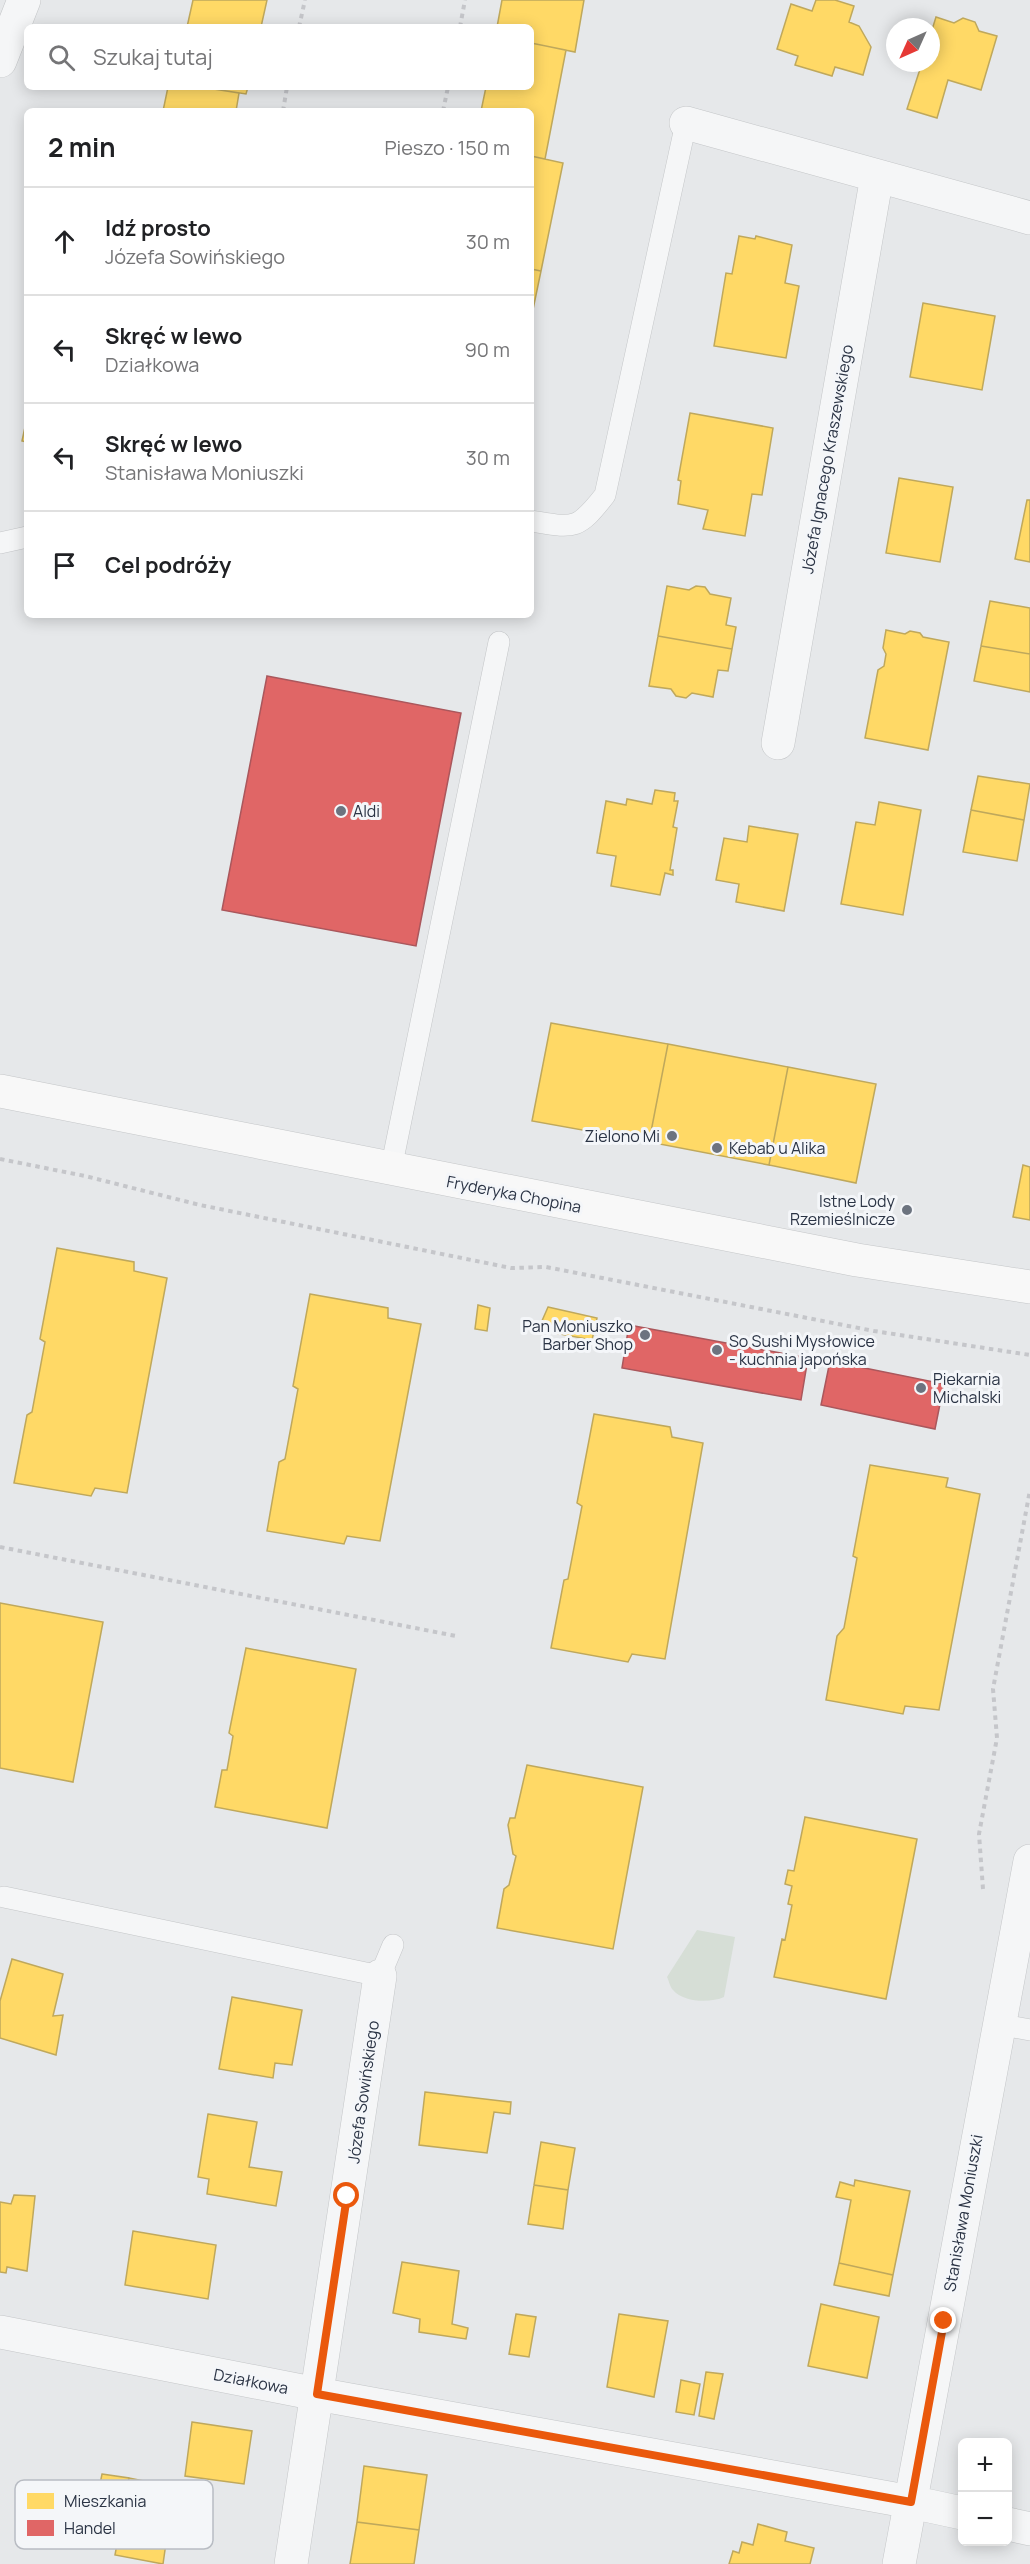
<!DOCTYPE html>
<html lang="pl">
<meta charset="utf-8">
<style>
body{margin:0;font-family:Manrope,sans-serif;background:#f2f2f2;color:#202124}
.controls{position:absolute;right:18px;bottom:18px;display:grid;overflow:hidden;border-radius:9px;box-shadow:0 3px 15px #0003}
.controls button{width:54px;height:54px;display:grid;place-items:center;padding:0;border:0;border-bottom:2px solid #e0e0e0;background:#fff;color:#202124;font:30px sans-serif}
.compass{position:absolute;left:886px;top:18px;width:54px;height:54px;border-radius:50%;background:#fff;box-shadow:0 3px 15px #0003;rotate:225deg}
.stop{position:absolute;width:18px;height:18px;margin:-14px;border:4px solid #ea580c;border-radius:50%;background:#fff}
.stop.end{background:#ea580c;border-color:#fff;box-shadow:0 2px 6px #0008}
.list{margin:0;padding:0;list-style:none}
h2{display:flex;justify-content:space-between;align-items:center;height:78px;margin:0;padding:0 24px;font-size:26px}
h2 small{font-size:20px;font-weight:400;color:#757577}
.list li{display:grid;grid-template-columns:39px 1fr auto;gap:18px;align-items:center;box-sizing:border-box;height:108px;padding:0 24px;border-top:2px solid #e0e0e0}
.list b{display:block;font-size:22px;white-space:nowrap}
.list p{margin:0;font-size:20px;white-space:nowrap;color:#757577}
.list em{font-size:20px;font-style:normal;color:#757577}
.icon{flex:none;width:33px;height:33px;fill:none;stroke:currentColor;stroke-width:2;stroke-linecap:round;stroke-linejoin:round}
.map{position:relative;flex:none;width:1030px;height:2564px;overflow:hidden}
.search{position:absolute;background:#fff;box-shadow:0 3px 15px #0003;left:24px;top:24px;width:510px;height:66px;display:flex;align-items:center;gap:15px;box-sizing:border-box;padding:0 21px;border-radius:9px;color:#757577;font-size:22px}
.panel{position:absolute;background:#fff;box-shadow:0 3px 15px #0003;left:24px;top:108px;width:510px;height:510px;border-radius:9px}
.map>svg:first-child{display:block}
.green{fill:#d6ded6}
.homes{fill:#ffd966;stroke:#bfa85c;stroke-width:1.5}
.shops{fill:#e06666;stroke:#aa575c;stroke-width:1.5}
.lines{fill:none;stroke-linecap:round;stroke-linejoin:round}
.lane-casing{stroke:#c4c6c8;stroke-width:22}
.street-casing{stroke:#c4c6c8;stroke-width:34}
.secondary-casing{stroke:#c4c6c8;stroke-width:34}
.path{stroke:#c5c6ca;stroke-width:4;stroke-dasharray:4.5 4.5;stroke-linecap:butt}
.lane{stroke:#f5f6f7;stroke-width:21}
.street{stroke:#f5f6f7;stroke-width:33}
.secondary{stroke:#f8f8f8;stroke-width:33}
.route{stroke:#ea580c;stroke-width:8}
.poi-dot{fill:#6c737f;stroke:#f4f6f9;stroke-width:2}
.labels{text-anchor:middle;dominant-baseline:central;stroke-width:6;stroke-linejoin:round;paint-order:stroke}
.street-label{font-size:16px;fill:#2b3445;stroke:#f4f6f9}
.poi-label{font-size:16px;fill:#2b3445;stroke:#f4f6f9;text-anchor:start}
.key{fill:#f4f6f9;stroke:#b8bcc3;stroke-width:1.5}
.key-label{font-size:16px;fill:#2b3445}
</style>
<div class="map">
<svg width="1030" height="2564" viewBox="0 0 1030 2564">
<rect width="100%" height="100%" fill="#e6e8ea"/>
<path class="green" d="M697,1930L735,1937L724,1997C711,2003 684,2003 673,1990C670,1987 669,1981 667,1977Z"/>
<path class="homes" d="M193,0H267L261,27H187Z
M502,0H584L575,52L531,43V27H497Z
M816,0H835L854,6L849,22L859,26L871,47L863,75L835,67L832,76L795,65L798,56L777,49L791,4L812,11Z
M936,17L954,23L963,18L975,22L979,31L997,36L981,90L948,80L937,118L907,109L922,63H931V33Z
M531,43L566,50L545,159L531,156V111H481L486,87H531Z
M168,87H201L239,93L236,111H163Z
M201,87H248L246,94Z
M531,156L563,163L541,271L531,269Z
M739,236L755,239L756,236L792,245L785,283L799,286L786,358L714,346L726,273L732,274Z
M531,269L541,271L531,319Z
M923,303L995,316L982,390L910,377Z
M690,413L773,428L762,495L752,494L745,536L703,529L708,510L678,504L681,481L678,480Z
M27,418V442L22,441Z
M899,478L953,487L940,562L886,553Z
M1027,500H1030V562L1015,559Z
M667,586L689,590L696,586L705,587L710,594L731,598L726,625L736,627L732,649L658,636Z
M990,601L1030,608V654L981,646Z
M886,630L905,634L910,631L920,633L923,637L949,642L928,750L865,738L878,670L884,666L886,654L883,648Z
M658,636L732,649L728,671L718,670L713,697L692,693L686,698L676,696L671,689L649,686Z
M981,646L1030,654V692L974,681Z
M978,776L1030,784L1024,820L971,810Z
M655,790L675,793L674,801H678L673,827L677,828L670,870H673V875L665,873L660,895L611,886L616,856L597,853L606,801L626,805L627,799L652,804Z
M879,802L921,810L903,915L841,904L856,822L875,825Z
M971,810L1024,820L1017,861L963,852Z
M749,826L798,834L784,911L736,902L739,884L716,880L724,838L747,842Z
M551,1023L668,1044L649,1142L532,1121Z
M668,1044L788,1067L769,1165L649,1142Z
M788,1067L876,1084L856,1183L769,1165Z
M1023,1165L1030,1167V1220L1013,1217Z
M57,1248L134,1262V1271L167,1278L127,1493L95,1488L91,1496L14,1483L27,1415L32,1412L45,1342L40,1339Z
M310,1294L388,1308V1318L421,1324L380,1541L347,1536L344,1544L267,1531L279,1462L285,1459L298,1389L293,1386Z
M478,1305L490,1308L487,1331L475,1329Z
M548,1307L597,1318L592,1340L538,1330Z
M594,1414L670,1427L672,1437L703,1443L665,1659L632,1654L628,1662L551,1648L564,1580L568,1579L582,1506L577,1503Z
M870,1465L948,1478L946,1487L980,1494L939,1710L905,1706L903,1714L826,1700L837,1636L844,1628L857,1558L853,1556Z
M0,1603L103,1622L73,1782L0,1768Z
M246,1648L356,1669L327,1828L215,1807L222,1770H227L233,1736L229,1733Z
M527,1765L643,1787L613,1949L497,1928L504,1889L509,1885L516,1856L513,1854L508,1825L510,1818H515Z
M805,1817L917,1839L886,1999L774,1977L782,1939L785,1940L792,1905L788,1904L792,1886L785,1884L788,1870L794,1871Z
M12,1959L63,1974L53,2016L63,2015L56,2055L0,2038V2001Z
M232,1997L302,2010L292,2065L275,2063L273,2078L219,2069Z
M425,2092L511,2102L510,2114L494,2112L487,2153L419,2145Z
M208,2114L257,2122L249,2167L282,2172L276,2206L207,2194L209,2179L198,2177Z
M541,2142L575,2148L568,2190L534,2185Z
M855,2180L910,2191L893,2275L839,2263L851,2200L836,2197L840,2182L854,2186Z
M534,2185L568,2190L563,2229L528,2224Z
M14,2195L35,2196L27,2271L7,2267L6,2273L0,2272V2202L11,2204Z
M133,2231L216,2245L208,2299L125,2285Z
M402,2262L459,2271L452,2324L468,2328L466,2339L419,2332L420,2319L393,2313Z
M839,2263L893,2275L889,2296L834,2285Z
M821,2304L879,2317L867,2378L808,2366Z
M516,2314L536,2317L529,2357L509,2354Z
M619,2314L668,2321L654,2397L607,2387Z
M706,2372L723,2374L714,2419L699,2416Z
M681,2380L700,2384L694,2415L676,2412Z
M192,2422L252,2431L244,2484L185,2476Z
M364,2466L427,2475L419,2530L357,2522Z
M102,2474L129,2478L116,2544L34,2529L39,2493L87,2500L90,2484H100Z
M129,2478L169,2486L161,2541L166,2543L163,2564L115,2555Z
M357,2522L419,2530L414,2564H350Z
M758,2524L787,2532L785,2541L814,2548L810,2564H729L733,2551L739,2553L742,2542L753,2545Z"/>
<path class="shops" d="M267,676L461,713L416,946L222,910Z
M629,1325L808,1358L801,1400L622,1368Z
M830,1361L944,1384L935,1429L821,1405Z"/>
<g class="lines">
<defs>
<path id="lane" d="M531,521C574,528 577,531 605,495L686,123
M0,543L27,537
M391,1169L499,642
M4,1897L380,1976L393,1945
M998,2024L1030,2030"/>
<path id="street" d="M0,61L24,0
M686,123L1030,218
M778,743L877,176
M0,2332L317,2394L911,2502L962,2513
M1008,2524L1030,2529
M291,2564L380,1976
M899,2564L1030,1861"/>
<path id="secondary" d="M0,1091L857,1260L1030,1287"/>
</defs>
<use href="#lane" class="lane-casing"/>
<use href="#street" class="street-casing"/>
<use href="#secondary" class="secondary-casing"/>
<path class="path" d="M299,27L305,0
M460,27L465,0
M283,111L287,87
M443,111L448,87
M0,1159L85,1176L200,1205L511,1268L546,1267L874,1331L1030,1355
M0,1547L456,1636
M983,1889L979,1834L997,1738L993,1689L1030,1490"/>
<use href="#lane" class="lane"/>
<use href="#street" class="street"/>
<use href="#secondary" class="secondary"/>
</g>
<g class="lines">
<path class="route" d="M347,2196L317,2394L911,2502L944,2321"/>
</g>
<g class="poi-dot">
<circle cx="341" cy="811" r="6"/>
<circle cx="672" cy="1136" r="6"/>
<circle cx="717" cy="1148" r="6"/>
<circle cx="907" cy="1210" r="6"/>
<circle cx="645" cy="1335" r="6"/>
<circle cx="717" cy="1350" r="6"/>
<circle cx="921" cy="1388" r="6"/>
</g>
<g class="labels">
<g class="street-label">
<text transform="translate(827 459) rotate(-80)">Józefa Ignacego Kraszewskiego</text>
<text transform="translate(514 1194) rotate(11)">Fryderyka Chopina</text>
<text transform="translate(363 2092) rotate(-82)">Józefa Sowińskiego</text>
<text transform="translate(963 2213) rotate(-80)">Stanisława Moniuszki</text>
<text transform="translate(251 2381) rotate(11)">Działkowa</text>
</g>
<g class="poi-label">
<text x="353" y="811">Aldi</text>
<text x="660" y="1136" text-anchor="end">Zielono Mi</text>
<text x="729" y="1148">Kebab u Alika</text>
<text x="895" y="1201" text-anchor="end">Istne Lody<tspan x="895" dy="18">Rzemieślnicze</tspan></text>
<text x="633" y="1326" text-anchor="end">Pan Moniuszko<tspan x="633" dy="18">Barber Shop</tspan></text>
<text x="729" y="1341">So Sushi Mysłowice<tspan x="729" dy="18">- kuchnia japońska</tspan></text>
<text x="933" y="1379">Piekarnia<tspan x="933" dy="18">Michalski</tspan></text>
</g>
</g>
<rect x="15" y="2480" width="198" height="69" rx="9" class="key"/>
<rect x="27" y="2493" width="27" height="16" fill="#ffd966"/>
<rect x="27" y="2520" width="27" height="16" fill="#e06666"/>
<g class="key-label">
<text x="64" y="2507">Mieszkania</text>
<text x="64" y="2534">Handel</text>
</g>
</svg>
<div class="controls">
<button>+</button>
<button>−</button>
</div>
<svg class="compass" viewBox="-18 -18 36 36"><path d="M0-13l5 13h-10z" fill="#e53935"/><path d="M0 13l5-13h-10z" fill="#757577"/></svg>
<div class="stop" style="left:347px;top:2196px"></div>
<div class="stop end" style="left:944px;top:2321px"></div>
<div class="search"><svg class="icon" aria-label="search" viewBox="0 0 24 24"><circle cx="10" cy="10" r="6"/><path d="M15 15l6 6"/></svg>Szukaj tutaj</div>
<section class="panel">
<h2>2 min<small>Pieszo · 150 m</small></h2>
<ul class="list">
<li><svg class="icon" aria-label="ahead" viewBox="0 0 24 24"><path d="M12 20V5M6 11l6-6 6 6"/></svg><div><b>Idź prosto</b><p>Józefa Sowińskiego</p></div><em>30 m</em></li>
<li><svg class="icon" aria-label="left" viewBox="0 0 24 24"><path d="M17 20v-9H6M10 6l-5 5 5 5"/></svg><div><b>Skręć w lewo</b><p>Działkowa</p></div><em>90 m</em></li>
<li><svg class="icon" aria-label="left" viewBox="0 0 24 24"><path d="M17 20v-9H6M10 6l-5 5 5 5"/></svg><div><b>Skręć w lewo</b><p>Stanisława Moniuszki</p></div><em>30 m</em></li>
<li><svg class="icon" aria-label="arrive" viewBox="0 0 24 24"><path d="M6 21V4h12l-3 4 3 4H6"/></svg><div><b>Cel podróży</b></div></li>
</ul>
</section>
</div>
